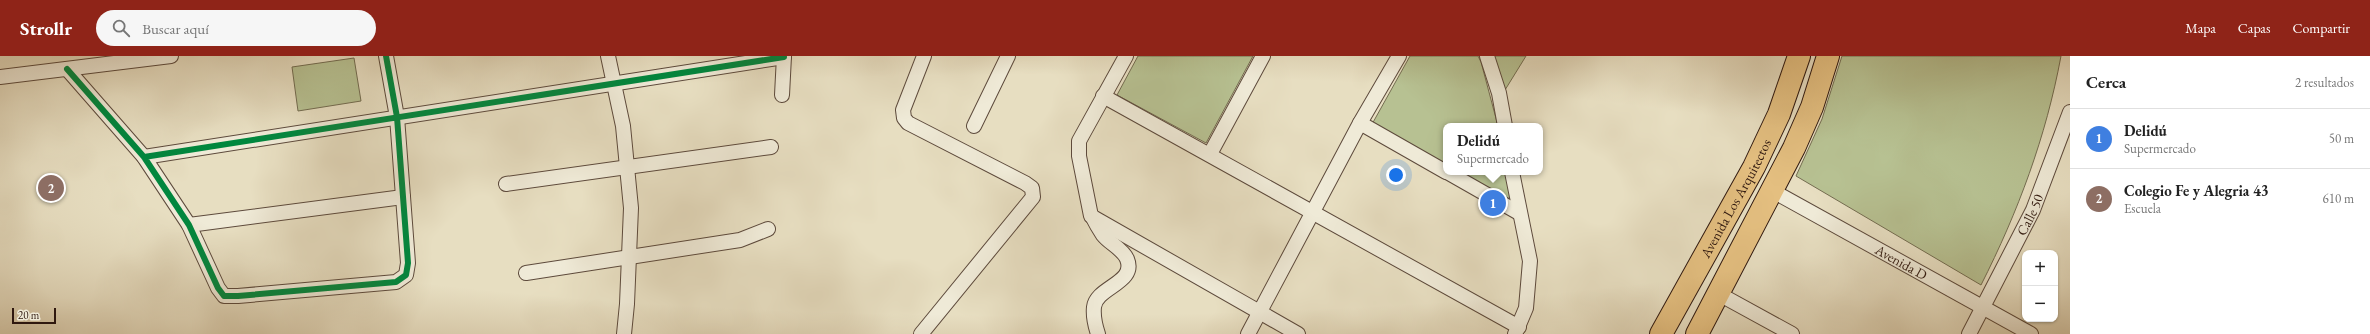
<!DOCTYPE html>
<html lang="es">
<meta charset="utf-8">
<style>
body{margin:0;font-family:"EB Garamond",serif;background:#f6f6f6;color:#222}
.controls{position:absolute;right:12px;bottom:12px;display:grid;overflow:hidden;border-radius:8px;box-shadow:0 1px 3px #0004}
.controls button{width:36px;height:36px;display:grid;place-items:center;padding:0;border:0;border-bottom:1px solid #e0e0e0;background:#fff;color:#222;font:20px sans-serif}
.scale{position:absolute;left:12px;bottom:10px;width:44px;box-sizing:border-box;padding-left:4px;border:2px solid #2f180f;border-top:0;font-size:11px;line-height:14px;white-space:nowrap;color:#2f180f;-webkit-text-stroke:3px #efead7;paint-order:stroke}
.you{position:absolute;left:1396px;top:119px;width:14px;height:14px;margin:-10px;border:3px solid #fff;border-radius:50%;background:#1a73e8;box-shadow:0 0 0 6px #1a73e833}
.badge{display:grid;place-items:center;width:26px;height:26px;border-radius:50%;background:#8f2418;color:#fff;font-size:13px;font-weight:700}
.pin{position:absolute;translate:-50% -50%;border:2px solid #fff;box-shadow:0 1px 4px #0006}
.popup{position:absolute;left:1443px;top:67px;width:100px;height:52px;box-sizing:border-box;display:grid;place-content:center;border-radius:8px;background:#fff;filter:drop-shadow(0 1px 3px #0005);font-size:13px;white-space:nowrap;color:#767676}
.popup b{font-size:15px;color:#222}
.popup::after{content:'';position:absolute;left:50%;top:100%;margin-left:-8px;border:8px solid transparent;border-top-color:#fff}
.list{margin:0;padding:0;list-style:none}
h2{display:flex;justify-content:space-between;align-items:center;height:52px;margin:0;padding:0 16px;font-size:17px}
h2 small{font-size:13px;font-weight:400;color:#767676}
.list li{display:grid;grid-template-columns:26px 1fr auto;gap:12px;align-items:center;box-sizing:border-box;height:60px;padding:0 16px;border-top:1px solid #e0e0e0}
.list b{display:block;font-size:15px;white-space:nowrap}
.list p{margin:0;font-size:13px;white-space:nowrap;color:#767676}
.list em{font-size:13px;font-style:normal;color:#767676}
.icon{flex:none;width:22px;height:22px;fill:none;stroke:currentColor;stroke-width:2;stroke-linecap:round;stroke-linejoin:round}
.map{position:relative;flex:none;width:2070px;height:278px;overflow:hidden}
header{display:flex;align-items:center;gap:24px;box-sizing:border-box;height:56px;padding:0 20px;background:#8f2418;color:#fff}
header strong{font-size:19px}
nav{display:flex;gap:22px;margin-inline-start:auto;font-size:14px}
.search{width:280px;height:36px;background:#f6f6f6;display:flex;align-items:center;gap:10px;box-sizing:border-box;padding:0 14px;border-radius:22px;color:#767676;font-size:15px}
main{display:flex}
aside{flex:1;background:#fff}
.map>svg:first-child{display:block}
.green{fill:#b7c192;stroke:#736c50}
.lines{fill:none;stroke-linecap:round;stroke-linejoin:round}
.minor-casing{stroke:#5d4a3c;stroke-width:16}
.primary-casing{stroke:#2f180f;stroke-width:24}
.minor{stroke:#efead7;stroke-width:14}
.primary{stroke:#e4bf80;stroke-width:22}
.cycleway-casing{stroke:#efead7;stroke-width:8}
.cycleway{stroke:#00873e;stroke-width:6}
.labels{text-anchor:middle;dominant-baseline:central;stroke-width:3;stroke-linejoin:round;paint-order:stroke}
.street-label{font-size:14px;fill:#2f180f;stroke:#efead7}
</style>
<header>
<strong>Strollr</strong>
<div class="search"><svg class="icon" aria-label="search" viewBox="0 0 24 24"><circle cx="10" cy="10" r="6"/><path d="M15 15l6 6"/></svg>Buscar aquí</div>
<nav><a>Mapa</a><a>Capas</a><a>Compartir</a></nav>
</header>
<main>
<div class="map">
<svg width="2070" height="278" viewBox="0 0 2070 278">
<rect width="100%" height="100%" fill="#e7dec1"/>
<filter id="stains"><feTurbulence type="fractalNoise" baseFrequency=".005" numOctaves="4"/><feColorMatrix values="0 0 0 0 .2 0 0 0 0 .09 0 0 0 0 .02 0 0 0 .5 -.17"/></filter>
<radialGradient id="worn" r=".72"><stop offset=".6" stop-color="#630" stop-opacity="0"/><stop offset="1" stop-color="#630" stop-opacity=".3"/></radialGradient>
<path class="green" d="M1138,0H1253L1206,87L1117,39Z
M1410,0H1478L1481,6L1498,70H1446V112L1371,70Z
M1494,0H1526L1505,34Z
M1842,0H2061C2046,81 2018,156 1981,229L1796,120L1822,63Z
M354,2L361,45L298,55L292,11Z
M1454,116H1507L1514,149Z"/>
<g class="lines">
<defs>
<g id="minor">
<path d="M608,0L623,70L631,152L627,248L624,278"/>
<path d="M1126,0L1079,85V100L1091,160L1298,278"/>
<path d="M1487,0L1499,37L1505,70"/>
<path d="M67,13L144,101L189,169L218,232L224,240H238L396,226L406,219L408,207L397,61L386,0"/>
<path d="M0,21L171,0"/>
<path d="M782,39L784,0"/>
<path d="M1103,40L1519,271"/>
<path d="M1360,67L1446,116"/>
<path d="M974,70L1008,0"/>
<path d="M1210,98L1263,0"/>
<path d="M144,101L784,1"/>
<path d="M1447,116L1519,157"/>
<path d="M1512,116L1530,205L1526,252L1515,278"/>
<path d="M506,128L771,91"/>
<path id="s1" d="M1771,134L2031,278"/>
<path d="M1092,160C1095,166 1099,173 1103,179C1109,187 1123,193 1127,203C1137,227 1096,231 1094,251C1093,260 1095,269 1098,278"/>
<path d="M189,169L403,141"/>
<path d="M526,217L740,184L768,173"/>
<path d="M1719,238L1792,278"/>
<path d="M921,278L1033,141L1032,132L1025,127L908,67L904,62L903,54L924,0"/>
<path d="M1248,278L1360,67L1399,0"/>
<path id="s2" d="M1969,278L2033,154L2070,56"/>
</g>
<g id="primary">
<path id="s3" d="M1661,278L1754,111L1779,58L1799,0"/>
<path d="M1697,278L1794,92L1812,51L1828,0"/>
</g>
</defs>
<use href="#minor" class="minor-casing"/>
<use href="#primary" class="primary-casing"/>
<use href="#minor" class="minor"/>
<use href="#primary" class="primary"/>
<defs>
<path id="cycleway" d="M67,13L144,101L189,169L218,232L224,240H238L396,226L406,219L408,207L397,61L386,0
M144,101L784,1"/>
</defs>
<use href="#cycleway" class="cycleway-casing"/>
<use href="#cycleway" class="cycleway"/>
</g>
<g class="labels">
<g class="street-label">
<text stroke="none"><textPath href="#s3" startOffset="155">Avenida Los Arquitectos</textPath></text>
<text stroke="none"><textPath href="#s2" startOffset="134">Calle 50</textPath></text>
<text stroke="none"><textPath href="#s1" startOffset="149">Avenida D</textPath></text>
</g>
</g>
<rect width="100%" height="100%" filter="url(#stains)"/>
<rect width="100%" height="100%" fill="url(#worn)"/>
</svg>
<div class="controls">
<button>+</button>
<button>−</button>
</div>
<div class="scale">20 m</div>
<div class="you"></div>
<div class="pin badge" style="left:1493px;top:147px;background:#3f7fe0">1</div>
<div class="popup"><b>Delidú</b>Supermercado</div>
<div class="pin badge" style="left:51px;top:132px;background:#8d6e63">2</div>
</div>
<aside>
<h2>Cerca<small>2 resultados</small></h2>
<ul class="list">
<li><span class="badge" style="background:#3f7fe0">1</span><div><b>Delidú</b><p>Supermercado</p></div><em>50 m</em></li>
<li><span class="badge" style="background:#8d6e63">2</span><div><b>Colegio Fe y Alegria 43</b><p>Escuela</p></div><em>610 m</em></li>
</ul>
</aside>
</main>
